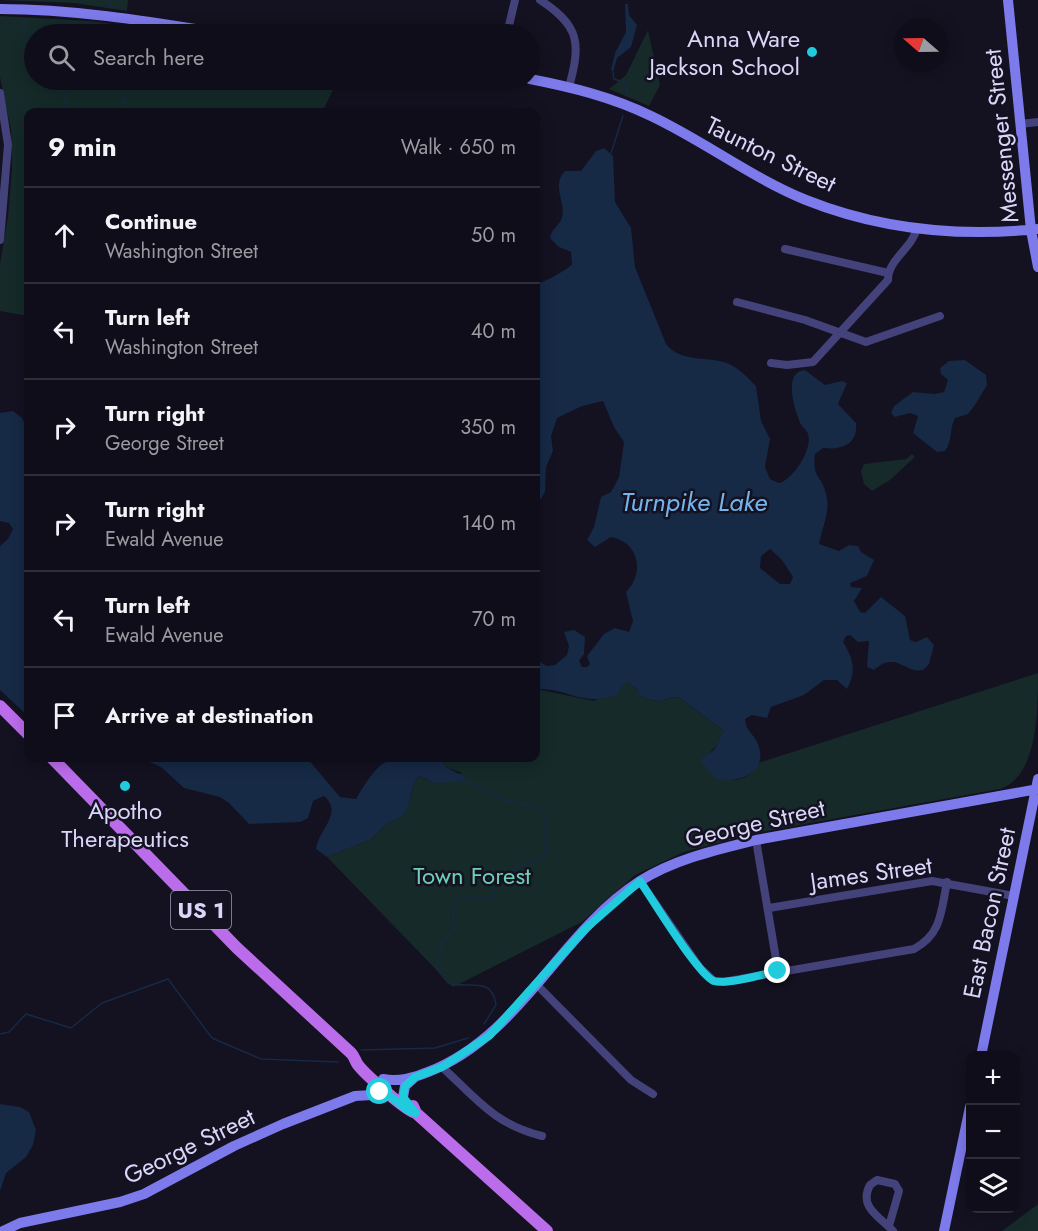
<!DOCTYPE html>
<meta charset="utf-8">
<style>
body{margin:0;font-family:Jost,sans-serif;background:#1d1b26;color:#f1f3f6}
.controls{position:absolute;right:18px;bottom:18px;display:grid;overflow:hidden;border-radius:12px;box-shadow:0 3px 15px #0003}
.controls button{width:54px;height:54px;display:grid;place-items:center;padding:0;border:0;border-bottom:2px solid #2f2d38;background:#0f0d19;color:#f1f3f6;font:30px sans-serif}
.compass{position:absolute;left:894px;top:18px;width:54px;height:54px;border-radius:50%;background:#0f0d19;box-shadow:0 3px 15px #0003;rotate:290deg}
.stop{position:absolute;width:18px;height:18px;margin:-14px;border:4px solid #1fcbdd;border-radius:50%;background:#fff}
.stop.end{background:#1fcbdd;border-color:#fff;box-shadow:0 2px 6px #0008}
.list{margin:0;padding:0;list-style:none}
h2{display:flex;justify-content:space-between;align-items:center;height:78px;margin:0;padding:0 24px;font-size:26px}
h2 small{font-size:20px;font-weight:400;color:#9b9ca2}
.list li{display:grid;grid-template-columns:39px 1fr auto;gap:18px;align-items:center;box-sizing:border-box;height:96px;padding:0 24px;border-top:2px solid #2f2d38}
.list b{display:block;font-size:22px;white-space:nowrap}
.list p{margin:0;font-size:20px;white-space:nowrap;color:#9b9ca2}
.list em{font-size:20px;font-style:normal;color:#9b9ca2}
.icon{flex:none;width:33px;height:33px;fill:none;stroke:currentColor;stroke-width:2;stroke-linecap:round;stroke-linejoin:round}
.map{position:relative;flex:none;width:1038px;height:1231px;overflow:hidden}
.search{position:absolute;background:#0f0d19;box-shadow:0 3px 15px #0003;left:24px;top:24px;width:516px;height:66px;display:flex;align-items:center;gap:15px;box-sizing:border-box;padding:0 21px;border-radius:33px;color:#9b9ca2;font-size:22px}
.panel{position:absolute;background:#0f0d19;box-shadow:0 3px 15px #0003;left:24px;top:108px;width:516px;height:654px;border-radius:12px}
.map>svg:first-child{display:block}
.green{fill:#152a29}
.water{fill:#162945;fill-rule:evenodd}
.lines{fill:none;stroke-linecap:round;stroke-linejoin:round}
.stream{stroke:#162945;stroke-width:1.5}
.street{stroke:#44427a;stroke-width:8}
.secondary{stroke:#7d7aec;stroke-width:10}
.primary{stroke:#bb6ceb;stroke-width:12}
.route{stroke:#1fcbdd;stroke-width:8}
.poi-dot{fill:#1fcbdd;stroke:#141121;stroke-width:2}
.labels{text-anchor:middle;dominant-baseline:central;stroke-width:5;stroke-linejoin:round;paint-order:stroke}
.shield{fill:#141121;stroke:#9f9bb8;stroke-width:1.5}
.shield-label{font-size:22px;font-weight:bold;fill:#dad6f9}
.poi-label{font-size:24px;fill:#dad6f9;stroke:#141121;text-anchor:end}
.street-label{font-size:24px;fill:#dad6f9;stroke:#141121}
.park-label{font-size:24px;fill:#6ccfb6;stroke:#141121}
.water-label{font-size:26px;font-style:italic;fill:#72b4eb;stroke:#141121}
</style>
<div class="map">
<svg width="1038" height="1231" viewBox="0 0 1038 1231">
<rect width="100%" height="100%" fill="#141121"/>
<path class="green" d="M0,0H128L127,11L74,3Z
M0,16L90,21L189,34H34V80H340L339,88H334L322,112H28V316L0,311V264L8,217L12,168L11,130L0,77Z
M648,30L660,85L649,106L609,89L626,75Z
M912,454L915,457L890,480L872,491L864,484L861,471L864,464L906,459Z
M1038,673C1038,710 1038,777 1000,789L761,832L684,852L635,875L582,922L453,987L327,857L370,840L388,823L401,817L407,811L414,782L419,776L435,783L462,773L446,767L442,758H536V689L594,701L627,682L638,690V695C644,697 652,701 659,701C667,700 672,695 680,698L724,731C722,745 707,752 702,764C719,780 746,789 758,763Z
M1038,1204V1231H1002Z"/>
<path class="water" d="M625,4H628L629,15L637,25L631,47L617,58L613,72L611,70L615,53L626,32Z
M604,148L613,156L615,202L631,228L635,267L666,344C681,363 707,356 727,363C739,368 747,377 756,386L761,421L770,439L765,467L770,479L779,483C793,480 813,449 808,434C807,430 802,427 800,423C795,410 782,372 805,370L825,385L842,381L847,383L838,404L856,423C858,445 841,450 823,448L815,454C812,479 822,475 826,494C831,511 822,527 819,544L839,551L849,545L858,546L861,552L874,560L867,576L850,583L851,587L862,588L854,601L860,612L865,613L881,597L905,616L910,640L916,642L927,637L934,645L929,664L923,670C905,674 896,650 874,670L867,667L869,641L858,642L850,635L846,636L843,642C853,658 857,671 847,689L837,680H824L804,695L771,707L767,718L752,715L745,719C745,730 754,734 758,744C769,773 740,783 717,779L702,764V758L714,750L724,731L680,698C672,695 667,700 659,701C652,701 644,697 637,695L638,690L627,682L620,688L618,695C578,707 571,688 536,689V660L547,666L555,665L567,655L569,646L564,632L574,630L585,637L584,654L579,661L582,667H587L590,664L587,656L604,634L615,628L629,632L633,621L626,592C645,573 639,542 611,537L595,547L587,540L594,527L601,497L611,492L619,477L624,442L614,427L603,401L582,406L557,418L551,436L553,451L546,467L545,492L536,507V284C541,284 569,269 572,264L571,252L559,247L550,238C551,229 559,226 562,218C566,202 551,186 565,171H581L596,151ZM770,549L782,560L793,577L790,584H780L760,568L761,556Z
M965,360L986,375L987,385L975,405L968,414L955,418C949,429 953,440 945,451L937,452L913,433L918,416L910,413L895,417L891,413L894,406L913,392L935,394L944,392L948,380L941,374L940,368L949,361Z
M13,411L22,418L28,430V716L0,690V546L8,539L13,529L9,523L0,521V413Z
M126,758H307L340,797L356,799C384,751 389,757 442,758L446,767L467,778L459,781L435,783L419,776L414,782L407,811L401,817L388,823L370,840L327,857L316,849C318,830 344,813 324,796L313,801L308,818L300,822L249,824L229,803L220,797L184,788L161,767L143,759Z
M0,1104L20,1107L29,1112L36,1130L33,1145L26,1157L6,1173L0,1191Z"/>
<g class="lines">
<path class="stream" d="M110,0L111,7
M23,20L34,53
M102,34L105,26
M613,72L614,79L626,83L627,96
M61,80L68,112
M110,80L125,97V112
M611,153L623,116
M461,780C492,790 499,804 535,805L546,816L547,822V855C532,863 507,867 498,883C495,887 495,892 493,896L479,899L463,895L454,902L453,931L443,941L436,968L448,983C466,990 492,974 496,1005L484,1024
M0,1034L9,1032L26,1014L71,1028L102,1003L168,979L212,1038L261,1059L338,1062
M361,1050L435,1048L468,1038"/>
<path class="street" d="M540,0C580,26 581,43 569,87
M507,34L515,0
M0,93L8,145L0,240
M1020,124L1038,122
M785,249L888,273
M737,302L805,320L866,342L940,316
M771,363L787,365L813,362L888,280C888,259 912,249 917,228
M756,840L778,971
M640,881L700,968L714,981L723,982L914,949C942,934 941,911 947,882
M769,908L932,881L1014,896
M537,985L631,1080L653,1094
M442,1067C477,1099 494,1124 542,1136
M889,1226L899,1191L895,1184L877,1180L870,1185C858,1207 880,1217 893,1231"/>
<path class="secondary" d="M1008,0L1031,230L1038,267
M0,9C76,9 152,22 227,34
M530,79C571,87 612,97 651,116C704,141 752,178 806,200C881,230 959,237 1038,229
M981,1056L1038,779
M383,1079C399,1082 413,1078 428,1072C521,1036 558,934 640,881C675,859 716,850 756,840L1038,789
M403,1097L405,1086L415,1077
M3,1231L20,1223L120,1202L144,1194L234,1146L283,1124L355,1096L389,1094
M944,1231L970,1107"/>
<path class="primary" d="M0,706L28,734
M52,758L237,948L351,1053C355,1057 355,1061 358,1065C365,1074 407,1112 416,1113
M413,1106L416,1113L547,1231"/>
</g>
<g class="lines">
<path class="route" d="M380,1092C395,1094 402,1112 416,1113L403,1097L405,1086L415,1077L442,1067L489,1036L585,929L640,881C652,899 699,976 714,981C728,985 764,974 778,971"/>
</g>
<g class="poi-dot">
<circle cx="812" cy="52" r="6"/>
<circle cx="125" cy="786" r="6"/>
</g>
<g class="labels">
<rect class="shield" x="171" y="891" width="60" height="38" rx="4.5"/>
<g class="shield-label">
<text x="201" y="910">US 1</text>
</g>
<g class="poi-label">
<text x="800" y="38">Anna Ware<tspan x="800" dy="28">Jackson School</tspan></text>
<text x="125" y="810" text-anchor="middle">Apotho<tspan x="125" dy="28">Therapeutics</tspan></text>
</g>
<g class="street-label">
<text transform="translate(1001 136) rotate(-96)">Messenger Street</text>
<text transform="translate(771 154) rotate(26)">Taunton Street</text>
<text transform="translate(755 823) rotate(-13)">George Street</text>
<text transform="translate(871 873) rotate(-8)">James Street</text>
<text transform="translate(989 913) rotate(-78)">East Bacon Street</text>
<text transform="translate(189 1146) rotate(-26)">George Street</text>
</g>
<g class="park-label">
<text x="472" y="875">Town Forest</text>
</g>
<g class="water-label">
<text x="694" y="502">Turnpike Lake</text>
</g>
</g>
</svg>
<div class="controls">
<button>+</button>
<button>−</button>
<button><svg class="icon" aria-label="layers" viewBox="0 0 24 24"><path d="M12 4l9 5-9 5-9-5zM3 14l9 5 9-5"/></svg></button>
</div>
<svg class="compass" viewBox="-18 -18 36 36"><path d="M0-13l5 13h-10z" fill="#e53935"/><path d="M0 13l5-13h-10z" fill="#9b9ca2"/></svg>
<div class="stop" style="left:380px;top:1092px"></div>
<div class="stop end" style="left:778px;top:971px"></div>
<div class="search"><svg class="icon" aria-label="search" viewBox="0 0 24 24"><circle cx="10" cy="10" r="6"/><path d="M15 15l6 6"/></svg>Search here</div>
<section class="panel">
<h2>9 min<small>Walk · 650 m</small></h2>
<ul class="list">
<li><svg class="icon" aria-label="ahead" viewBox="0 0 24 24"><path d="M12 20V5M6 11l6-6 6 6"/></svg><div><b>Continue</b><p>Washington Street</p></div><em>50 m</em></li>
<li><svg class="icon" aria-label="left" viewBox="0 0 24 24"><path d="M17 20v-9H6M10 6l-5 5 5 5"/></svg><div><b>Turn left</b><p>Washington Street</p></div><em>40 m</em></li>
<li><svg class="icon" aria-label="right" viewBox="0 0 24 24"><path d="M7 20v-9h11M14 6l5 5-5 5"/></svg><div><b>Turn right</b><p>George Street</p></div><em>350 m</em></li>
<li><svg class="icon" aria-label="right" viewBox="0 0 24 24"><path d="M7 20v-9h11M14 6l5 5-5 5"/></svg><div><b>Turn right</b><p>Ewald Avenue</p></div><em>140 m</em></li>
<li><svg class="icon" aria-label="left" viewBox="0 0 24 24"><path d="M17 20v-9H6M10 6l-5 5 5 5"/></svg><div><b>Turn left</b><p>Ewald Avenue</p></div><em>70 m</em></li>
<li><svg class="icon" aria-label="arrive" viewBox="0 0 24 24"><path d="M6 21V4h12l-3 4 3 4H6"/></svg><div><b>Arrive at destination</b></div></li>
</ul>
</section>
</div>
